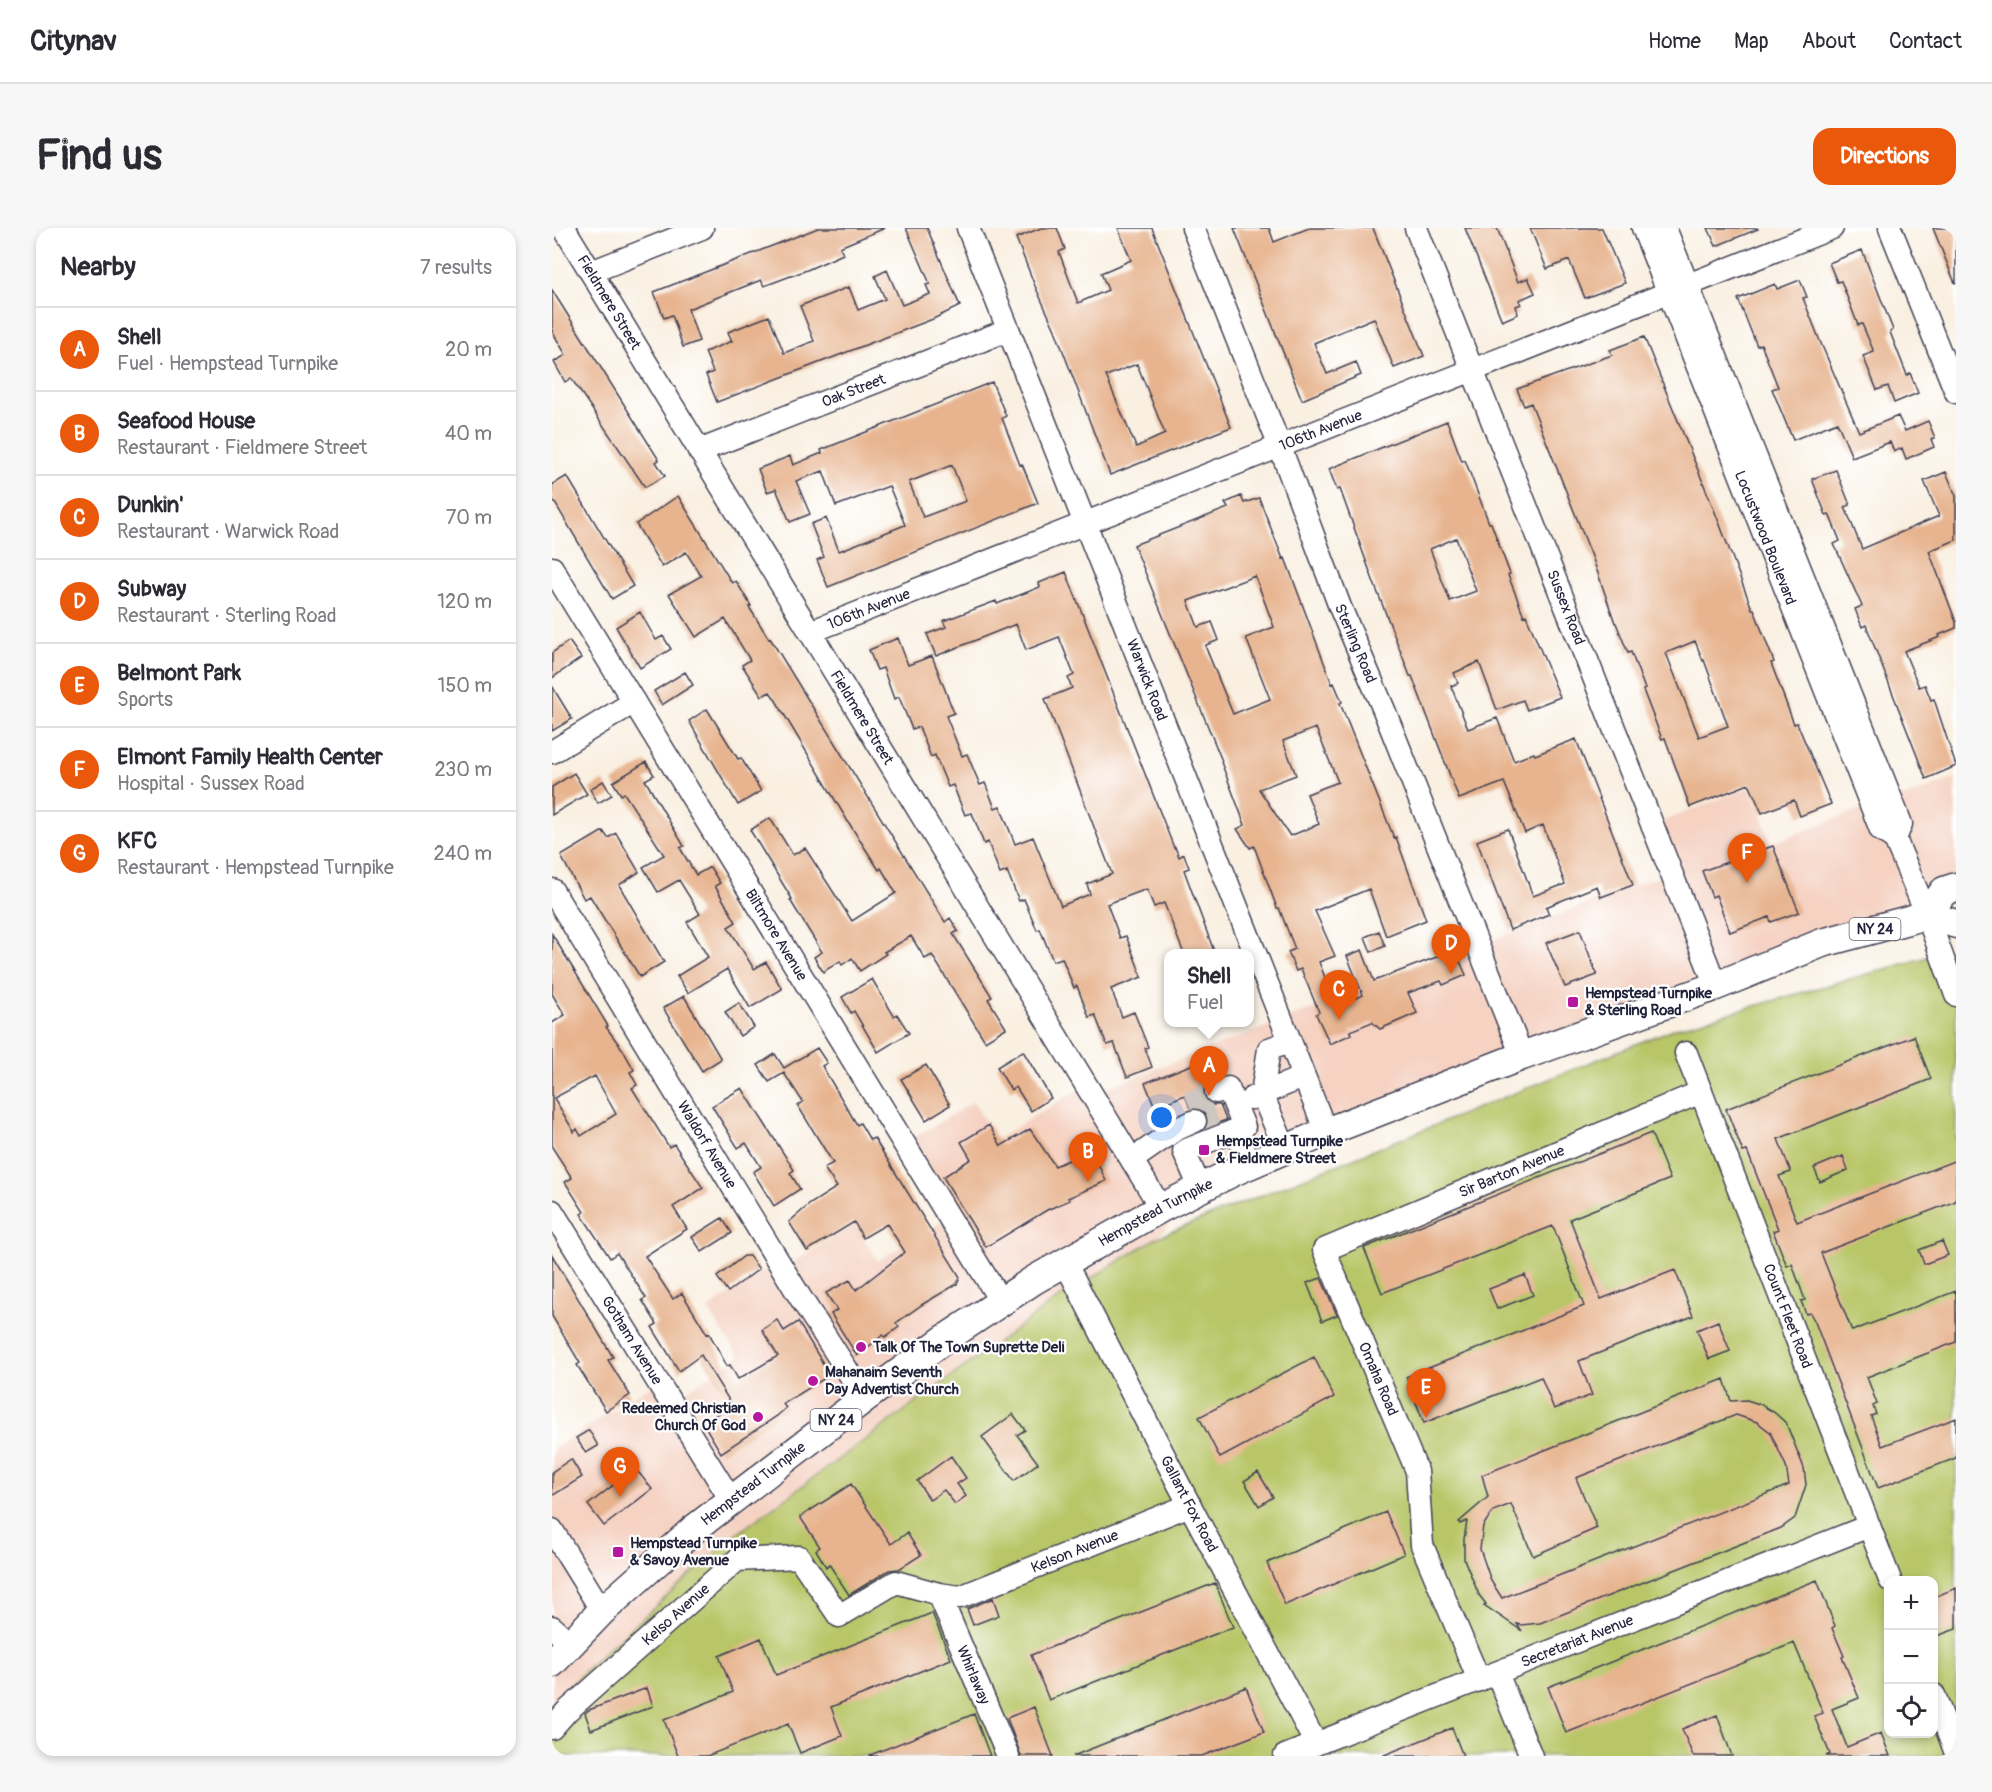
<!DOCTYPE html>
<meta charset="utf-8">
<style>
body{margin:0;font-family:Pangolin,sans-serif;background:#f7f7f7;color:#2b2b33}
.controls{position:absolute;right:18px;bottom:18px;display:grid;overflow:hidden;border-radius:12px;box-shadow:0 3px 9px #0003}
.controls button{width:54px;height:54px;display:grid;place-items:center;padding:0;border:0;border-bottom:2px solid #e1e1e2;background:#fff;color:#2b2b33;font:30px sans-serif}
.you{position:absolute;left:610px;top:890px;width:21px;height:21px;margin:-15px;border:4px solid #fff;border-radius:50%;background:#1a73e8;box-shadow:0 0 0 9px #1a73e833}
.badge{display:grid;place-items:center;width:39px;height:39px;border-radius:50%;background:#ea580c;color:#fff;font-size:20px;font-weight:700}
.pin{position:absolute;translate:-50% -50px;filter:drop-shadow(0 2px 3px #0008)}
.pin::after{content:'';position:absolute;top:32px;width:21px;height:18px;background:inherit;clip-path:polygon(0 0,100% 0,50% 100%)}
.popup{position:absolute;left:612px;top:721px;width:90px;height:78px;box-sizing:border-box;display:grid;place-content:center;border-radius:12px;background:#fff;filter:drop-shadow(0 2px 4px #0005);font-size:20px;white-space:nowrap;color:#7c7c81}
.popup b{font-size:22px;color:#2b2b33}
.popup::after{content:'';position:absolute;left:50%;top:100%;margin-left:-12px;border:12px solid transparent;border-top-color:#fff}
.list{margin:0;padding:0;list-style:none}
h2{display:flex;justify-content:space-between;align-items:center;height:78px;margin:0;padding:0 24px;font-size:26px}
h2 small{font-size:20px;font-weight:400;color:#7c7c81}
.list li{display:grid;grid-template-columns:39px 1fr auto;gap:18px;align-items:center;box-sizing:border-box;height:84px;padding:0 24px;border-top:2px solid #e1e1e2}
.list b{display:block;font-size:22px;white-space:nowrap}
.list p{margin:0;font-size:20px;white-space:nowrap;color:#7c7c81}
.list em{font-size:20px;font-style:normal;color:#7c7c81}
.icon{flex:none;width:33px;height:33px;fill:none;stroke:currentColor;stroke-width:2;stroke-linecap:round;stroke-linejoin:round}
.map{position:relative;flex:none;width:1404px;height:1528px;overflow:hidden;border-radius:18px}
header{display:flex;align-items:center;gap:36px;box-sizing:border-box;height:84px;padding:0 30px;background:#fff;border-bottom:2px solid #e1e1e2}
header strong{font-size:28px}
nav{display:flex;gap:33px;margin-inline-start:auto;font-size:21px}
.intro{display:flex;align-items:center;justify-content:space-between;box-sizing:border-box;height:144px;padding:0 36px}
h1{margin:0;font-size:42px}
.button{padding:15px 27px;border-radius:18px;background:#ea580c;color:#fff;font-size:21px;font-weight:700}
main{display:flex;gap:36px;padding:0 36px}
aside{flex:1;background:#fff;border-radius:18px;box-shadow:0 3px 9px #0003}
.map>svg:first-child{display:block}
.built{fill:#f5d2c2}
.green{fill:#b8c668;stroke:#6d7452;stroke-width:1.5;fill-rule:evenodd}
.building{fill:#e7b48f;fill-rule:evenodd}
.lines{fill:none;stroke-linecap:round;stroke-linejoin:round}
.minor-tunnel{stroke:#cec7c1;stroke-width:22;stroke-dasharray:22 11;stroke-linecap:butt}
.minor-casing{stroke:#424154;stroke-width:25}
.major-casing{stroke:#424154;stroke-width:31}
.minor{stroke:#fff;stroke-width:22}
.major{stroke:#fff;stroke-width:28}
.poi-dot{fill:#b5179e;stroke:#fff;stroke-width:2}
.labels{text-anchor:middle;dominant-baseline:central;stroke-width:4.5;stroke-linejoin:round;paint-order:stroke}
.shield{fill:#fff;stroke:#646476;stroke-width:1.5}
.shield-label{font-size:14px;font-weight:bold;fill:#22223b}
.street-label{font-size:15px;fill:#22223b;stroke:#fff}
.poi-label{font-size:15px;font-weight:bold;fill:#22223b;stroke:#fff;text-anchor:start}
</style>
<header>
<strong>Citynav</strong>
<nav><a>Home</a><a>Map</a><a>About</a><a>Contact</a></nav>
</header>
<div class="intro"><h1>Find us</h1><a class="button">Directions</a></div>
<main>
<aside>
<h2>Nearby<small>7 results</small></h2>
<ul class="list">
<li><span class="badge">A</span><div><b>Shell</b><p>Fuel · Hempstead Turnpike</p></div><em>20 m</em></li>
<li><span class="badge">B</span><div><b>Seafood House</b><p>Restaurant · Fieldmere Street</p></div><em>40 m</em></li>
<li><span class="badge">C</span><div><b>Dunkin'</b><p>Restaurant · Warwick Road</p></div><em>70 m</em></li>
<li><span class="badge">D</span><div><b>Subway</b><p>Restaurant · Sterling Road</p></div><em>120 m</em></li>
<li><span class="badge">E</span><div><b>Belmont Park</b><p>Sports</p></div><em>150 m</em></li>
<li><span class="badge">F</span><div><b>Elmont Family Health Center</b><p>Hospital · Sussex Road</p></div><em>230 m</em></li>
<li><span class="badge">G</span><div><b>KFC</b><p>Restaurant · Hempstead Turnpike</p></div><em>240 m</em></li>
</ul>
</aside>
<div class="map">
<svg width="1404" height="1528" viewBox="0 0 1404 1528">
<rect width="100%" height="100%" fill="#fff"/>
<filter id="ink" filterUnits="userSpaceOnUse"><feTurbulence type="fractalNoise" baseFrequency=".0167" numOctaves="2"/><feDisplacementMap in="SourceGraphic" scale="12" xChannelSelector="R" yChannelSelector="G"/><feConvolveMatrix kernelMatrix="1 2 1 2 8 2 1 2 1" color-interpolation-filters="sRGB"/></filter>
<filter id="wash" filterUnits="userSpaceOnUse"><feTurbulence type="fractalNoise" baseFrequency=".008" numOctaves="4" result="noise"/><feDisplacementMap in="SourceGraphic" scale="24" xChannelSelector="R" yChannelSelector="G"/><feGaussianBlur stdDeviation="1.35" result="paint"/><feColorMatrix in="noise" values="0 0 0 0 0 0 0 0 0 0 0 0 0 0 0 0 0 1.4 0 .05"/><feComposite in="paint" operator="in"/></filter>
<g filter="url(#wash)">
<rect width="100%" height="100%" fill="#f9f0e2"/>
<path class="built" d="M1404,550V659L648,960L606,1009L505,1071L36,1439L0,1477V1222L93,1161L109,1153L121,1172L187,1128L156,1081L222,1036L227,1043L302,996L326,1033L392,992L348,918L421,874L445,911L530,859L537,869L557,859L1097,652L1115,647L1097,599L1197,559L1220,615L1304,583L1355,568Z"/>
<path class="green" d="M1404,721V1528H0V1477L36,1439L182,1308L505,1071L606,1009L1121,801ZM1336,1352H1382V1506H1336Z"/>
<g id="blocks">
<path class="building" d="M266,0H333L288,19L291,26L255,42L212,58L209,52L136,81L147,113L131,119L120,87L112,90L102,64Z
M354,0H375L408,78L381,91L165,174L154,147L161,144L153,124L180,113L176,104L217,88L232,125L262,113L248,78L297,59L306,82L333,71L323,48L335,42L350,77L378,66L374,57L378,56Z
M489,0H505L513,21L507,24L526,75L556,62L549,45L579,32L566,0H600L679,199L558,247L503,102L483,58L464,10ZM585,136L613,206L584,219L554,148Z
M682,0H717L722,14L757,0H821L872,128L842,140L822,90L762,115L775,146L804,134L809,147L750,172Z
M913,0H945L966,54L976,50L983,65L967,72L969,76L964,78L966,86L950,93Z
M978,0H1050L1073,55L1033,70L1017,32L995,41Z
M1156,0H1205L1206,1L1164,18Z
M1381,0H1404V55H1403Z
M1310,22L1341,102L1338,104L1355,147L1358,145L1366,165L1342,175L1336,158L1325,162L1311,128L1322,124L1310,96L1306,97L1289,53L1285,54L1277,35Z
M1248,52L1255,69L1251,70L1268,113L1307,204L1346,188L1353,203L1376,193L1383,210L1379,211L1382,219L1354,231L1350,220L1342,224L1338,214L1300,229L1285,194L1241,212L1220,161L1226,159L1209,116L1205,118L1186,71L1223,56L1225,61Z
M0,62L107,232L104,234L113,248L93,259L19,150L13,154L2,134L14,127L0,103Z
M1092,109L1165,289L1200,381H1202L1210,403L1222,434L1219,435L1242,496L1245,495L1279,576L1248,588L1242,572L1210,585L1197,556L1138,579L1113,510L1110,511L1091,462L1093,461L1079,424L1076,425L1064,395H1063L1041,331L979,175L972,178L965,161L1060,127L1058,122ZM1143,413L1151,433L1152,432L1176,498L1147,509L1114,425Z
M440,154L454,188L450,190L468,237L470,236L486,275L276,359L265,332L272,329L259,296L274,290L287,323L353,297L337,258L284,278L271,243L244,253L258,286L238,294L224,261L215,264L206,241L238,228L241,237L270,225L269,222ZM400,237L414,273L371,289L357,254Z
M895,193L910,233L913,232L937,295H939L958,346L956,347L972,388L974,387L1008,469L975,482L971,472L945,482L927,434L902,445L906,455L899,458L916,501L945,490L962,533L982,525L983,527L1024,511L1081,657L1049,669L1045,658L994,679L997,686L958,702L925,613L956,601L981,668L1013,656L991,597L973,605L952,554L907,571L860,448H858L822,355L788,261L785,262L777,241ZM904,310L924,363L898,373L878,321Z
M1284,242L1298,277L1293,279L1310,321L1387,288L1372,253L1394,244L1404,268V312L1377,323L1404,394V400L1387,407L1388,409L1352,423L1367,459L1373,457L1379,472L1382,471L1404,538L1374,551L1314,397L1310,399L1303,381L1310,378L1282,316L1288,313L1277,286L1274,287L1260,251Z
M15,248L81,358L60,371L0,270V257Z
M126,268L180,355L184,353L199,378L197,379L217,411L218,410L393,694L398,690L406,703L401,706L440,769L436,771L454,800L433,813L380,727L373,731L359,708L332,724L334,726L308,743L300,730L290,737L288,733L271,744L262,729L270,724L238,672L240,671L198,602L218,590L241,627L253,620L300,693L344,665L329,640L327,642L295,592L223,471L218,464L210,468L190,437L198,432L173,391L144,409L117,366L149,348L134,324L110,339L84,296Z
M689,268L692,275L707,270L731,331L733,330L780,456L782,455L790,474L788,475L842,610L844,609L874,692L834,708L817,661L763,683L783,728L767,734L784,778L811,767L795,728L810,722L822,753L903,722L914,747L891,757L889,753L856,765L865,785L828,801L820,794L798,803L800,806L778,816L764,786L767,784L749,741L744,743L736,724L743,721L727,680H725L702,618L698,620L685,601L693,597L669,534L670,533L582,317L676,280L673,275ZM703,348L722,399L694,410L718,471L681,486L654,420V417L667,412L660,394L646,399L636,373ZM764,500L786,554L755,566L767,596L738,608L707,561L744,547L731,513Z
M514,344L622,620L623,619L627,629L632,626L637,640L632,642L663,726H632L612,675L602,679L595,661L555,676L568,710L574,708L590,749L559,761L570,789L582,784L596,819L593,820L600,839L575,849L562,815L555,817L543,787L537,789L525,758L522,760L510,730L501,733L488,701L485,702L472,671L467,673L455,643L448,646L436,614L432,616L420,585L413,587L401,557L396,559L383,527L379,529L367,499L360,501L347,469L342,471L331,440L325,442L317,422L346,410L356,437L380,428L402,485L394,488L410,528L415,526L428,557L433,555L443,580L448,578L463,616L481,609L509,678L538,666L535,656L560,646L493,471L520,460L516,450L522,447L507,409L474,422L464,396L384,428L375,406L394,399L391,393L444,373L445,376L488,359L487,355Z
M88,384L104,412L111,408L119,421L88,440L64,399Z
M17,413L29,430L0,450V425Z
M133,444L141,457L110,477L102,463Z
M0,458L20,491L0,503Z
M155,481L186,531L189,530L209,563L186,577L137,493Z
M94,534L102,547L93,552L132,618L128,620L144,647L158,639L168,655L163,658L184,694L176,699L202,741L214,734L230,761L198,780L175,741L136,765L125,748L156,729L135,694L148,686L127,652L106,664L91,639L112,627L72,565L69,567L61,554Z
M22,545L35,566L0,587V559Z
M51,553L60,567L46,575L38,561Z
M51,603L56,610L64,605L87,644L67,657L112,734L88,749L38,668L32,671L9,628Z
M1221,618L1247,684L1219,694L1217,689L1178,704L1164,667L1160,669L1150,643Z
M1028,702L1045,747L1013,759L994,715Z
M827,703L833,718L819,724L813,709Z
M0,706L56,798L54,799L71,822L82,842L78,844L85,857L80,860L117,919L122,916L151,960L121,979L135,1001L93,1028L121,1071L130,1065L155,1106L157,1105L175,1138L178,1137L186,1151L226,1128L210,1102L225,1092L232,1103L246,1094L278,1147L231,1176L234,1180L225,1188L169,1225L151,1195L180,1177L149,1127L127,1143L100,1099L105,1096L90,1072L94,1070L65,1025L58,1030L29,986L32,984L13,954L20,950L0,919V795L13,787L0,766ZM43,848L64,886L29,908L25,901L22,904L2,870Z
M320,751L342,788L345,786L357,805L326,824L302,783L299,785L290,769Z
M132,768L169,831L150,843L111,780Z
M187,775L202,799L188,808L173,784Z
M1362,808L1379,851L1226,911L1239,944L1227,948L1245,994L1404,932V973L1269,1025L1300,1103L1404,1063V1114L1315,1149L1325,1176L1321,1178L1324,1186L1319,1188L1330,1218L1404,1190V1230L1326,1260L1263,1094L1258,1085L1254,1086L1249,1073L1253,1072L1240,1036L1235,1038L1221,1003L1226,1001L1195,923L1191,924L1174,881Z
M265,820L275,835L270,838L305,897L308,895L318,912L322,910L408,1049L405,1056L371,1076L344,1095L347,1099L333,1109L331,1107L305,1128L279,1086L285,1082L274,1065L298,1052L304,1062L353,1024L335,996L311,1010L302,994L255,1023L237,994L258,976L285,959L272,940L281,935L246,878L251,874L232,845L217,854L206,837L223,826L232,840Z
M471,823L499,870L479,883L464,859L459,862L445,839Z
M644,835L653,857L651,862V869L655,874L661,877H668L674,892L655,899L656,894L655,887L650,882L645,880H638L633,867L603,879L593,855Z
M374,837L398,877L374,892L349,851Z
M190,860L242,942L238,945L248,961L222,978L201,944L209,939L194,915L186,920L160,878Z
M437,897L449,918L478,901L503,938L540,922L554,953L516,970L518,972L495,982L434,1019L391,949L419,931L409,914Z
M1099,905L1118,951L1018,991L1049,1071L1123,1042L1141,1088L1027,1133L1040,1167L1002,1181L989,1149L872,1195L854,1149L1032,1078L1001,998L830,1065L812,1020Z
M1291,928L1296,942L1268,954L1262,940Z
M170,990L180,1005L150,1024L140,1009Z
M1390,1013L1396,1027L1372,1036L1367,1022Z
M0,1027L61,1129L56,1132L78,1167L54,1183L25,1137L28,1135L0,1088Z
M192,1028H197L207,1041L176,1064L165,1049Z
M973,1047L981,1067L945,1081L937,1061Z
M769,1050L785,1087L770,1093L755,1055Z
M1166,1093L1178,1123L1157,1131L1145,1102Z
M762,1129L782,1169L668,1230L647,1189Z
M1172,1151L1179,1173L1195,1172L1210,1177L1223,1185L1234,1195L1252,1240L1254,1257L1243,1290L1229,1300L988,1395L969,1397L965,1396L970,1403L932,1377L934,1376L927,1367L912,1331V1311L915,1293L908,1296L907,1294L936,1269L930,1247ZM1184,1187L1205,1194L1218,1204L1234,1238L1237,1257L950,1370L939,1353L928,1321L931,1298L941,1283L959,1276L981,1328L1045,1300L1024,1250Z
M461,1186L473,1202L465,1207L486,1235L462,1253L430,1209Z
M37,1202L46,1218L34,1225L24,1210Z
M399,1228L414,1250L405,1256L414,1268L403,1276L392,1262L378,1272L365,1253Z
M19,1231L30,1249L0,1268V1244Z
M83,1240L100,1261L52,1298L36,1277Z
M706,1244L721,1269L707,1278L692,1253Z
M299,1256L339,1316L355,1305L369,1327L347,1341L337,1342L297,1367L277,1336L274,1339L264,1322L268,1319L248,1289Z
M834,1284L852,1326L733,1377L715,1335Z
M1265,1352L1283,1398L1280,1400L1292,1428L1290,1429L1307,1470L1280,1481L1295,1519L1329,1505L1338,1528H1274L1278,1526L1262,1488L1271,1485L1242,1415L1014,1505L996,1459Z
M663,1355L681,1399L497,1472L479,1427Z
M1404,1360V1401L1385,1408L1382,1398V1369Z
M441,1370L447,1387L421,1397L415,1381Z
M380,1385L399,1431L279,1479L290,1508L248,1525L236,1496L155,1528H126L112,1492L181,1464L167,1428L209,1410L224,1447Z
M694,1459L712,1504L650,1528H521Z
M95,1460L101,1478L39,1502L33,1485L37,1482Z
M482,1479L501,1528H469L455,1490Z
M422,1486L438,1528H318V1527Z
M1165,1487L1180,1528H1141L1130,1501Z
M900,1500L911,1528H832V1527Z"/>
</g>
</g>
<g filter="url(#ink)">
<use href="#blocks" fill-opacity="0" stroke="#424154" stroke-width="1.5"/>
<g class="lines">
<path class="minor-tunnel" d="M636,875L664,864
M643,893L671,882"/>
<defs>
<g id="minor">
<path id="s1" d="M12,0L609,980"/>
<path id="s2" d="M416,0L774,904"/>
<path id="s3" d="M641,0L728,219L788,379L832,482L970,828"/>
<path id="s4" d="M864,0L1164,758"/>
<path id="s5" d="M1091,0L1329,602L1343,611L1375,687L1404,767"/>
<path d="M1113,0L1349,596L1343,611"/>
<path d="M1338,0L1404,164"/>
<path d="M39,44L150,0"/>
<path id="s6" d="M147,223L456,102"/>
<path id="s7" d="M0,340L449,1074"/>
<path id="s8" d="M258,404L1280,0"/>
<path d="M0,524L82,474"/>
<path id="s9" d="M0,662L248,1069L313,1170"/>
<path id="s10" d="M1134,825L1338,1352"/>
<path d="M700,870L751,849"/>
<path d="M683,902L698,937"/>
<path d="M733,921L710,866L717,821L737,814"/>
<path d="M580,932L623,902L643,893"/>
<path d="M648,960L632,923L692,899L676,860L664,864"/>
<path id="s11" d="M0,983L179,1272"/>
<path id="s12" d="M513,1034L626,1255L764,1516"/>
<path d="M0,1302L50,1383"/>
<path id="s13" d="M387,1366L456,1528"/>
<path d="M0,1399L18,1415"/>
<path d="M945,1445L979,1528"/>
<path id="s14" d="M927,1452L870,1317L865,1243L772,1022L1149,864"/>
<path d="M1382,1467L1404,1525"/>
<path id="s15" d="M0,1500L15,1483L185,1332L247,1329L287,1388L344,1354L387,1366L408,1369L638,1277"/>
<path id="s16" d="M733,1528L1317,1298"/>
</g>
<g id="major">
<path d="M1375,687L1392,663L1404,659"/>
<path id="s17" d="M0,1435L50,1383L142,1301L313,1170L390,1113L482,1052L609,980L685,942L774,904L970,828L1164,758L1270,715L1375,687L1404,696"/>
</g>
</defs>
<use href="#minor" class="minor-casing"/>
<use href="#major" class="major-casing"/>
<use href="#minor" class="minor"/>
<use href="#major" class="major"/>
</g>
</g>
<g class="poi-dot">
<rect x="1015" y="768" width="12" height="12" rx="3"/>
<rect x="646" y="916" width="12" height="12" rx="3"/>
<circle cx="309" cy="1119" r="6"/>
<circle cx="261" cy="1153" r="6"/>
<circle cx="206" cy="1189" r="6"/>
<rect x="60" y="1318" width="12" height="12" rx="3"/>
</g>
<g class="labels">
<g class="shield">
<rect x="1297.5" y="690" width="51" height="22" rx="4.5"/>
<rect x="258.5" y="1181" width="51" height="22" rx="4.5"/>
</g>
<g class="shield-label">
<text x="1323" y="701">NY 24</text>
<text x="284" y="1192">NY 24</text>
</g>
<g class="street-label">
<text stroke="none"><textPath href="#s1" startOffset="87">Fieldmere Street</textPath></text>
<text stroke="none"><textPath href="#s6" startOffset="166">Oak Street</textPath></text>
<text stroke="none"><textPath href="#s8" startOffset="549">106th Avenue</textPath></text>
<text stroke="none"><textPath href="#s5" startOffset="333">Locustwood Boulevard</textPath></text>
<text stroke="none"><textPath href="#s4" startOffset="408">Sussex Road</textPath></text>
<text stroke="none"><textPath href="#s8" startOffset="63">106th Avenue</textPath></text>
<text stroke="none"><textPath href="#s3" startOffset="446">Sterling Road</textPath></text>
<text stroke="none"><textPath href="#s2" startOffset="486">Warwick Road</textPath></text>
<text stroke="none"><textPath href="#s1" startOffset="573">Fieldmere Street</textPath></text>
<text stroke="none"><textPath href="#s7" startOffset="430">Biltmore Avenue</textPath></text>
<text stroke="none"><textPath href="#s9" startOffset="298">Waldorf Avenue</textPath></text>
<text stroke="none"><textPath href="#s14" startOffset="664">Sir Barton Avenue</textPath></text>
<text stroke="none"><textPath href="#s17" startOffset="756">Hempstead Turnpike</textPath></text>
<text stroke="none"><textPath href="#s10" startOffset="282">Count Fleet Road</textPath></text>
<text stroke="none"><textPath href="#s11" startOffset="152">Gotham Avenue</textPath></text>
<text transform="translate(826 1151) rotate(67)">Omaha Road</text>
<text stroke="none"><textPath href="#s17" startOffset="270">Hempstead Turnpike</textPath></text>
<text stroke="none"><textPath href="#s12" startOffset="272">Gallant Fox Road</textPath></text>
<text stroke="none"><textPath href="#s15" startOffset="639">Kelson Avenue</textPath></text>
<text stroke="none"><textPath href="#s15" startOffset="168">Kelso Avenue</textPath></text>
<text stroke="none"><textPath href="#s16" startOffset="314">Secretariat Avenue</textPath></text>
<text stroke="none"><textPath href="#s13" startOffset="88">Whirlaway</textPath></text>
</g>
<g class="poi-label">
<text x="1033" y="765">Hempstead Turnpike<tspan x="1033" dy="17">&amp; Sterling Road</tspan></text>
<text x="664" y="913">Hempstead Turnpike<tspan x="664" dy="17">&amp; Fieldmere Street</tspan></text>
<text x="321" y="1119">Talk Of The Town Suprette Deli</text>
<text x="273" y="1144">Mahanaim Seventh<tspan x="273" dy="17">Day Adventist Church</tspan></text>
<text x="194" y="1180" text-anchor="end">Redeemed Christian<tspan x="194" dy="17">Church Of God</tspan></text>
<text x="78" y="1315">Hempstead Turnpike<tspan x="78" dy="17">&amp; Savoy Avenue</tspan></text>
</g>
</g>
</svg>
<div class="controls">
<button>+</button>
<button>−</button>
<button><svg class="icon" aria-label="locate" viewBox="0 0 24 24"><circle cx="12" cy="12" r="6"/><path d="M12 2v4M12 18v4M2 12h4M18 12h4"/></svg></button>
</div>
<div class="you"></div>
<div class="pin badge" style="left:657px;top:868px">A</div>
<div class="popup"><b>Shell</b>Fuel</div>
<div class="pin badge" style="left:536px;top:954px">B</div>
<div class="pin badge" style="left:787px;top:792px">C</div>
<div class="pin badge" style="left:899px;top:746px">D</div>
<div class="pin badge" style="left:874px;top:1190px">E</div>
<div class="pin badge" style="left:1195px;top:655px">F</div>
<div class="pin badge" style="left:68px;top:1269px">G</div>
</div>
</main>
